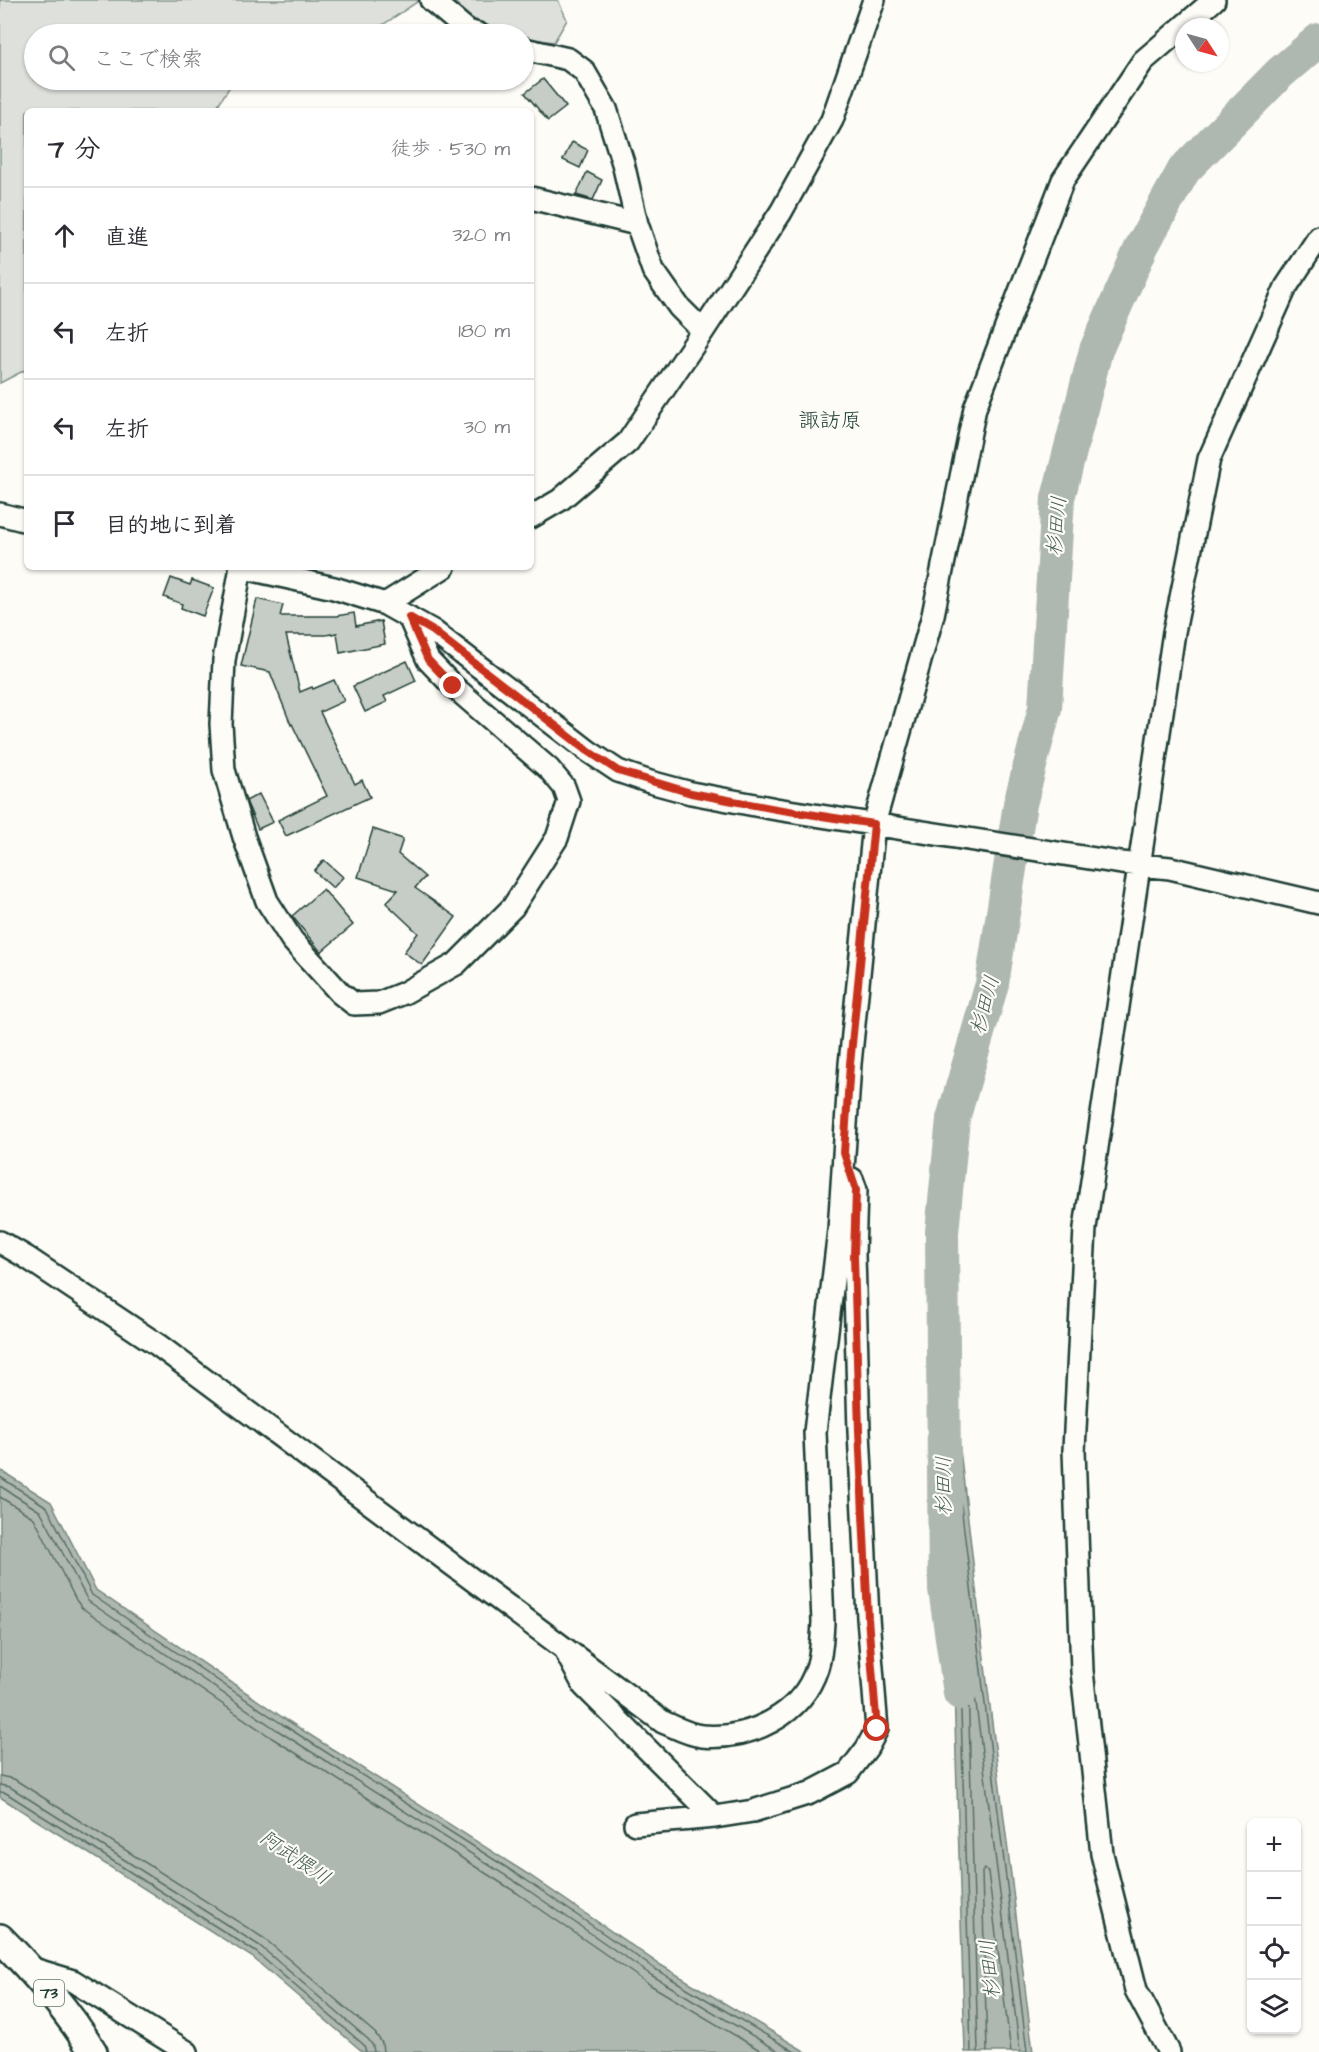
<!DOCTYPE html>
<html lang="ja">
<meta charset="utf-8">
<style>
body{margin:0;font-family:"Architects Daughter","Klee One",sans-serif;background:#f7f7f7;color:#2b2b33}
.controls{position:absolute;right:18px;bottom:18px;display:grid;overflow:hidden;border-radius:9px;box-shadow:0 2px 4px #0004}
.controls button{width:54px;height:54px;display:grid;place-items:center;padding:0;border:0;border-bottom:2px solid #e1e1e2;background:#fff;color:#2b2b33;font:30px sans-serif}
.compass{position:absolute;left:1175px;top:18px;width:54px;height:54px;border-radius:50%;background:#fff;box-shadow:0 2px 4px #0004;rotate:126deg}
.stop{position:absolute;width:18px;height:18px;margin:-14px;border:4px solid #c8321e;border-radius:50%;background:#fff}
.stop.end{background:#c8321e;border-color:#fff;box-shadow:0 2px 6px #0008}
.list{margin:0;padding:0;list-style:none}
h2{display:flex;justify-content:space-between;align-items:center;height:78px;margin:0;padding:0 24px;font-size:26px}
h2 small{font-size:20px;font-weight:400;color:#7c7c81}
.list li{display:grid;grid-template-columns:39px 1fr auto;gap:18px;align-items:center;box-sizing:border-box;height:96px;padding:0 24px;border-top:2px solid #e1e1e2}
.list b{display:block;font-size:22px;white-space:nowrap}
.list em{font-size:20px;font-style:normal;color:#7c7c81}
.icon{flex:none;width:33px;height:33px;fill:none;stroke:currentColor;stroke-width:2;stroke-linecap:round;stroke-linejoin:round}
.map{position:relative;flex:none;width:1319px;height:2052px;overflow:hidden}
.search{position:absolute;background:#fff;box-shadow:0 2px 4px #0004;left:24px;top:24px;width:510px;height:66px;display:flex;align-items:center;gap:15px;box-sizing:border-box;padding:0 21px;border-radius:33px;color:#7c7c81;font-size:22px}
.panel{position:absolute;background:#fff;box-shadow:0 2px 4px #0004;left:24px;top:108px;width:510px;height:462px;border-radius:9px}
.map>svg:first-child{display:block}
.green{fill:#dde0db;stroke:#7e8e88;stroke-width:1.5}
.water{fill:#aeb8b1;stroke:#75877f;stroke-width:1.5}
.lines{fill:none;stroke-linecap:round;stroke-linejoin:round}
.shore{stroke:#586e66;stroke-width:1.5}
.river{stroke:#aeb8b1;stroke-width:34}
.building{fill:#c6cdc7;stroke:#1f3d34;stroke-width:1.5}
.minor-casing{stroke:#1f3d34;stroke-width:26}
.major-casing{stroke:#1f3d34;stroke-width:32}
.minor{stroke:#fdfcf7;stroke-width:21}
.major{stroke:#fdfcf7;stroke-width:27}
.route{stroke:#c8321e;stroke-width:8}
.labels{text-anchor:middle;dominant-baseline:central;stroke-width:4.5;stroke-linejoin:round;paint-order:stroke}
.shield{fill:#fdfcf7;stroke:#62766e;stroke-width:1.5}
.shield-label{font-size:16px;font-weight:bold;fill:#1f3d34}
.water-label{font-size:20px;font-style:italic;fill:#435c53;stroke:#fdfcf7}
.quarter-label{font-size:21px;fill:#1f3d34;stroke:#fdfcf7}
</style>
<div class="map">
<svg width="1319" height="2052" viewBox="0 0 1319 2052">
<rect width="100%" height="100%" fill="#fdfcf7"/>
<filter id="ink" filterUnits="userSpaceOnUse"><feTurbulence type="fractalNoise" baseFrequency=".0167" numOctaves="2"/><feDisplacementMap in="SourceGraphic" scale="12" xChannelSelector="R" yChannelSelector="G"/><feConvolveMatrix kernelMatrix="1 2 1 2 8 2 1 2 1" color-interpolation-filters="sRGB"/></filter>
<g filter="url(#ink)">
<path class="green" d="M0,0H420L369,34H34V80H234L214,111H27V369L0,383Z
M453,0H558L567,20L554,42L524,38V34H508L469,17Z"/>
<path class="water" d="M942,1292L983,1650L1033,2052H965Z
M0,1470L51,1502L96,1590L285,1719L529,1875L659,1964L806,2052H363L252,1957L0,1797Z"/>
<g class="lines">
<path class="shore" d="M0,1477L47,1507L92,1595L282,1724L526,1880L655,1969L795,2052
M0,1486L41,1512L88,1601L277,1730L522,1886L651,1975L780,2052
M0,1497L34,1518L76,1600L82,1608L272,1738L517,1893L647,1983L763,2052
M0,1776L14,1779L265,1939L375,2033L382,2043L383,2052
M0,1785L10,1787L260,1946L369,2040L373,2046L374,2052
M0,1792L6,1793L256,1952L364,2045L366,2052
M971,2052L955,1506L958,1503L961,1505L1027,2052
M978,2052L968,1681L970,1678L973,1680L1020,2052
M987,2052L982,1872L985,1869L988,1872L1011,2052"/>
<path class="river" d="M960,1693L945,1589L942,1232L953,1119L992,984L1020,804L1045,708L1058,498L1096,350L1142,246L1184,170L1280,73L1319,40"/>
</g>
<path class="building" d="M543,79L566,107L548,121L525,93Z
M572,142L588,150L580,168L563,160Z
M587,172L602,180L593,200L576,195Z
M171,578L190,585L192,580L214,588L203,616L181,608L182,604L164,597Z
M257,599L283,605L280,616H336L354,613L356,626L381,621L385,644L340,653L337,633L326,635H286L300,692L312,687L313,689L334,680L344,701L320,712L355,784L362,780L370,797L286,836L278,820L327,796L292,724L291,725L270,672L241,666Z
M407,661L416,681L384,696L387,702L365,712L353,686Z
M259,794L273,822L258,829L246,801Z
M373,829L403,839L398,854L425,877L415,888L456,917L422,965L404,952L418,933L386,903L398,890L358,877Z
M324,860L343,877L333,888L314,871Z
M323,889L353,925L321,952L292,916Z"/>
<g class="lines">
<defs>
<path id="minor" d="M431,0L468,31L478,34
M524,49L568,59L584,71L606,109L623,163L637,224L653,270L679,307L703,331
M531,198L637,224
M0,514L27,521
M531,517L560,500L628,442L703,331L781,212L832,120L874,0
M240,567L334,588L385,604L433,631L588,751L618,771L650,782L691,793L776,809L1121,863L1170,868L1319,903
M241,567L224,660L221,724L224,770L244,837L267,901L292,940L340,993L354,1004L379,1003L404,993L456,964L513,907L557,838L569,801L564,787L549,769L453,686L428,660L409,617
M385,604L444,567
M0,1242L26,1257L158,1345L663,1722C675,1727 689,1735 702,1736C750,1740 802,1715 817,1668C822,1653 822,1637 823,1622L815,1432L839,1230L850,1064L874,824L933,615L975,408L1063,180L1143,61L1214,0
M567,1654L584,1686L715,1817
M635,1824L715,1817L753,1811L810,1793L848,1773L867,1748L877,1729L868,1618L859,1431L854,1255L856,1190L852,1179
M30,1968L73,1981L187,2052
M1169,2052L1136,1990L1102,1854L1082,1671L1074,1450L1085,1228L1174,632L1209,459L1286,287L1319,237"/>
<path id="major" d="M0,1938C34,1972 68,2010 93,2052"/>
</defs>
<use href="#minor" class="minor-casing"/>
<use href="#major" class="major-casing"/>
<use href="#minor" class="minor"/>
<use href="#major" class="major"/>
</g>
</g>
<g class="lines" filter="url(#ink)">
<path class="route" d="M453,686L428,660L409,617L433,631L588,751L618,771L691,793L776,809L874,824L850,1064L844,1153L856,1190L854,1255L859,1431L868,1618L877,1729"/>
</g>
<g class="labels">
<rect class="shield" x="34" y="1980" width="30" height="26" rx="4.5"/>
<g class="shield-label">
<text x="49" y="1993">73</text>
</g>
<g class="water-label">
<text transform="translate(1057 526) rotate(-85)">杉田川</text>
<text transform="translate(985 1005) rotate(-75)">杉田川</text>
<text transform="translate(944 1486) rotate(-90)">杉田川</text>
<text transform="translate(295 1858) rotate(34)">阿武隈川</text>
<text transform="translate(990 1969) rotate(-96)">杉田川</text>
</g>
<g class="quarter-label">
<text x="830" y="420">諏訪原</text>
</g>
</g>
</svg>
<div class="controls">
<button>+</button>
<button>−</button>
<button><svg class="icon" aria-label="locate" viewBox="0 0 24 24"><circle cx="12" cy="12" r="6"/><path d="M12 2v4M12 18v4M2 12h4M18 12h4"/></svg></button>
<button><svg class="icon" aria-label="layers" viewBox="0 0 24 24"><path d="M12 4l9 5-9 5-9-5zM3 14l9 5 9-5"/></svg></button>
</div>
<svg class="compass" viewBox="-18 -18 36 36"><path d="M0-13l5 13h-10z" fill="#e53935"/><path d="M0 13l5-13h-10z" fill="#7c7c81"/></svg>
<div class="stop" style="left:877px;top:1729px"></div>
<div class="stop end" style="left:453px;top:686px"></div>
<div class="search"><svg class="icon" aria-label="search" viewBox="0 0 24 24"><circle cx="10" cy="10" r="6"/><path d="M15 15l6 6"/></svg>ここで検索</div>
<section class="panel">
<h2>7 分<small>徒歩 · 530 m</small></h2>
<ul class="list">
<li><svg class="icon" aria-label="ahead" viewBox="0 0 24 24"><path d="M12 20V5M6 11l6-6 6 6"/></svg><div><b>直進</b></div><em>320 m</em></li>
<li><svg class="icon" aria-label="left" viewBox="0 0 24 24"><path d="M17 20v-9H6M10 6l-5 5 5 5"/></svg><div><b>左折</b></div><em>180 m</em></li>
<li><svg class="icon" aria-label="left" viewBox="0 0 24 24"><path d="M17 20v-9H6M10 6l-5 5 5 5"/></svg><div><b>左折</b></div><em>30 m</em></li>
<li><svg class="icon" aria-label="arrive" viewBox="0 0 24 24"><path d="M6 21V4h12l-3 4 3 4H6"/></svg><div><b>目的地に到着</b></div></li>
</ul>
</section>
</div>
